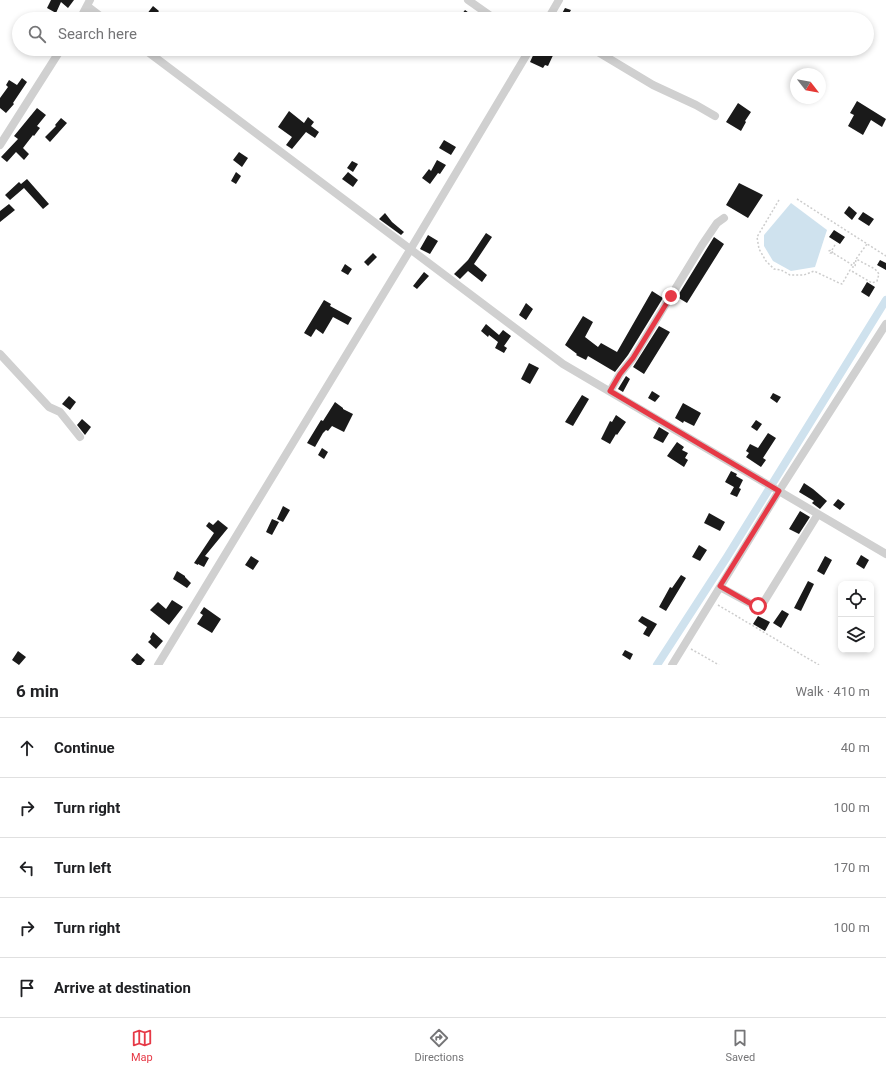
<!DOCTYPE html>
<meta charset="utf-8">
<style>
body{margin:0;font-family:Roboto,sans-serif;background:#f2f2f2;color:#202124}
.controls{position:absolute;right:12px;bottom:12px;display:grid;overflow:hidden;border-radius:8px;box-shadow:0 2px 6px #0003}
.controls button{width:36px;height:36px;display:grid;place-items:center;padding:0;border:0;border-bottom:1px solid #e0e0e0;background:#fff;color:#202124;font:20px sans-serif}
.compass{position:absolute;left:790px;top:68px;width:36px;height:36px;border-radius:50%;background:#fff;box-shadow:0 2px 6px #0003;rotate:121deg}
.stop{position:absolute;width:12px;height:12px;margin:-9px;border:3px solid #e63946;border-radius:50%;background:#fff}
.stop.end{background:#e63946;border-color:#fff;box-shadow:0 1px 4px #0008}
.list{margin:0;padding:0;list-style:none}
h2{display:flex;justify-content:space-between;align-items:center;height:52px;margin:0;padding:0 16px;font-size:17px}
h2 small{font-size:13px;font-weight:400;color:#757577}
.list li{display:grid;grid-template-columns:26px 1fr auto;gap:12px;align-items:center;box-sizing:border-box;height:60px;padding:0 16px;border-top:1px solid #e0e0e0}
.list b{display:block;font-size:15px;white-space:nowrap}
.list em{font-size:13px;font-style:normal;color:#757577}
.icon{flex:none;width:22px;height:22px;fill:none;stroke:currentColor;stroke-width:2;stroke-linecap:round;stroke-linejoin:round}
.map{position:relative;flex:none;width:886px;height:665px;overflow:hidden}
.search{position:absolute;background:#fff;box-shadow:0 2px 6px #0003;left:12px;right:12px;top:12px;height:44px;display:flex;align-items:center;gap:10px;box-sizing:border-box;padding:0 14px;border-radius:22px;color:#757577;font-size:15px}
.sheet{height:352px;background:#fff}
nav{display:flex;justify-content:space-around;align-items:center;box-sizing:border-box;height:56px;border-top:1px solid #e0e0e0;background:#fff;font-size:11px;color:#757577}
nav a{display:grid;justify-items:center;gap:2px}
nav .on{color:#e63946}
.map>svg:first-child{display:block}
.water{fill:#cfe2ee}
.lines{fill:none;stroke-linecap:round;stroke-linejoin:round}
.canal{stroke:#cfe2ee;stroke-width:8}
.building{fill:#1a1a1a}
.path{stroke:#cdcdcd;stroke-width:1.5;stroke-dasharray:2 2;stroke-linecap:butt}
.minor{stroke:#d0d0d0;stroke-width:8}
.route{stroke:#e63946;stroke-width:5}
</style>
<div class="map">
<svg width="886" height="665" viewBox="0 0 886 665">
<rect width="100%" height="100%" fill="#fff"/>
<path class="water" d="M791,203L827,230L815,267L791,271L773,261L764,246V235Z"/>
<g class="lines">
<path class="canal" d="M657,665L727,557L886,300"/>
</g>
<path class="building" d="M51,0H74L68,8L61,2L56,13L47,8Z
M153,6L159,11L153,19H143Z
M565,8L571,10L566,19H559Z
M465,10L472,15L468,19H458Z
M536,49H556L548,66L545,65L543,68L530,62Z
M22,78L27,82L13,103L14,104L6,113L0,108V98L8,87L6,85L9,80L17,85Z
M857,101L886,119L882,127L871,120L863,135L848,126L854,115L850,113Z
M738,103L751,112L745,121L746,122L741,131L726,122Z
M37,108L46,115L37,126L40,128L34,136L33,135L23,148L29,154L24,160L16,152L7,162L1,157L18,139L14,136Z
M289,111L304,123L308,117L314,122L311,126L319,132L315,138L306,132L292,149L286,145L292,137L278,127Z
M61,118L67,123L50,142L45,137L56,126L55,125Z
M444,140L456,147L451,155L439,148Z
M239,152L248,158L242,167L233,160Z
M437,160L446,165L440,174L438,173L430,184L422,178L429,169L431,171Z
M352,161L358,164L353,172L347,168Z
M236,172L241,176L236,184L231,181Z
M348,172L358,180L353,187L342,179Z
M27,179L49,204L43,209L24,188L10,200L5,195L19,182L21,184Z
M739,183L763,195L748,218L726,205Z
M9,204L15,210L0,222V211Z
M849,206L857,213L852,220L844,213Z
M863,212L874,219L869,226L858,219Z
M385,213L392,222L404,232L401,235L379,219Z
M834,230L845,237L840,244L829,237Z
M486,233L492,237L474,264L487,275L482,282L468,271L460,279L454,274L468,260Z
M428,235L438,241L430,254L420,249Z
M714,237L724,244L687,303L677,297Z
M373,253L377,257L368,266L364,262Z
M880,260L886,263V270L877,265Z
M345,264L352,269L348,275L341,271Z
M424,272L429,276L417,289L413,286Z
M867,282L875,287L869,297L861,292Z
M652,291L663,298L628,355L615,372L588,356L586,360L576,355L577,354L565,345L583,316L593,322L585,337L598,347L601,343L617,352Z
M324,300L331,304L330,306L352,318L348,325L333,317L323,334L316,329L311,337L304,333Z
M526,303L533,309L526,320L519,315Z
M486,324L499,335L503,330L511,336L504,346L507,348L504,353L495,348L498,342L489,335L488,337L481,331Z
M659,326L670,332L644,374L633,367Z
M529,363L539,368L530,384L521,379Z
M626,376L630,379L623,392L618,389Z
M652,391L660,396L655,402L648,398Z
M773,393L781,397L777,403L770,398Z
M582,395L589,399L573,426L565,422Z
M69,396L76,402L70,410L62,404Z
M335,402L343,408V409L353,414L344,432L332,426L328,431L326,430L323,433L315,447L307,443L321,420L323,421Z
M683,403L701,413L694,426L684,421L683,423L675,418Z
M616,415L626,422L617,435L616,434L610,444L601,439L610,421L612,422Z
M82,419L91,427L85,435L77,425Z
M756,420L762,424L757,431L751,427Z
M659,427L669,433L663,443L653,438Z
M768,433L776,438L763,458L766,460L761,467L746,457L749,453L746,451L750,444L758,448Z
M677,442L684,447L682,450L688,453L685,458L688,460L684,467L667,456Z
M322,448L328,452L324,459L318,455Z
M731,471L737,474L736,476L743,480L739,488L741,489L737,497L730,494L734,487L725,482Z
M804,483L813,489L827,501L820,509L812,503L814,501L799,492Z
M838,499L845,504L840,510L833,505Z
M283,506L290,510L283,522L277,519Z
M800,511L810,517L799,534L789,529Z
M709,513L725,522L720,531L704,523Z
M272,519L279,522L272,535L266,532Z
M218,520L228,528L205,556L209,558L204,567L198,564V565L194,563L214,533L206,526L209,522L213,525Z
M699,545L707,550L700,561L692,557Z
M861,555L869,560L864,569L856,564Z
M251,556L259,561L253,570L245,565Z
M825,556L832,560L824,575L817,571Z
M177,571L185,576V577L191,583L187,588L173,579Z
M681,575L686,578L666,611L659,607L670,587L672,588Z
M808,581L814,584L801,611L794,608Z
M172,600L183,607L169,625L150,610L158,602L166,609Z
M204,607L221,619L212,633L197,624L203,615L200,613Z
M782,610L789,614L781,628L773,623Z
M642,616L657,624L649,637L643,634L647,627L638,621Z
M758,616L770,622L765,631L753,624Z
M153,632L163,641L156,649L148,642L151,639L150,637Z
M625,650L633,654L630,660L622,655Z
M18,651L26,657L19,665L12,660Z
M137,653L145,660L141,665H137L131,660Z"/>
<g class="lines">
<path class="path" d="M797,199L886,256
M779,200L757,237L759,249L766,261L774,269L781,270L790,275H804L814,271L839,283L842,284L850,270L872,283L877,281L879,274L875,269L856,259L867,244
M832,250L836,243
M833,253L831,250L829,251L830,253H833L851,264
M855,263H852L851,267H855L856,259
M718,605L819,665
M691,649L719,665"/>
<path class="minor" d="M468,0L495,19
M87,6L104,19
M80,19L90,0
M548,19L559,0
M144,49L563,364L886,554
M593,49L653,85L696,105L715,116
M0,145L61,49
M0,354L49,407L60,412L80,437
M610,391L620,374L633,358L702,245L717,223L724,218
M720,587L753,605H762L818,514
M158,665L410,250L530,49
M672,665L779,491L886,324"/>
</g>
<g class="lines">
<path class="route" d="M671,296L633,358L620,374L610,391L779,491L720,586L753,605L758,606"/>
</g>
</svg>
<div class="controls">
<button><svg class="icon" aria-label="locate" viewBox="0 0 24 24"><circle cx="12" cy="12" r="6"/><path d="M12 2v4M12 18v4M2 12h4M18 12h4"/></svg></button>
<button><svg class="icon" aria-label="layers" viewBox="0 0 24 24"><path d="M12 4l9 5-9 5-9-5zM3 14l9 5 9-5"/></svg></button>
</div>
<svg class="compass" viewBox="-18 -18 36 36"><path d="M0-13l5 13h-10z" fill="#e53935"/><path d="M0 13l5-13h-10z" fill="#757577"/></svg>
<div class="stop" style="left:758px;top:606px"></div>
<div class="stop end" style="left:671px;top:296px"></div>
<div class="search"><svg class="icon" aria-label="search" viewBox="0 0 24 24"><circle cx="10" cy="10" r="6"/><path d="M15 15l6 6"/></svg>Search here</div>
</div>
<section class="sheet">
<h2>6 min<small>Walk · 410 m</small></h2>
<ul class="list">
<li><svg class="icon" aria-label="ahead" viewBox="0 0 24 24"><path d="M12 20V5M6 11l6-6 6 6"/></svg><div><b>Continue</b></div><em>40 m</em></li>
<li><svg class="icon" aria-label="right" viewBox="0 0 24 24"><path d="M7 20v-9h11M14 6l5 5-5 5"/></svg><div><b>Turn right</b></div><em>100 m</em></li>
<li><svg class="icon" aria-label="left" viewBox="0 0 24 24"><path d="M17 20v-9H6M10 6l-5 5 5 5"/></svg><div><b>Turn left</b></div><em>170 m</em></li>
<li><svg class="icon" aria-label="right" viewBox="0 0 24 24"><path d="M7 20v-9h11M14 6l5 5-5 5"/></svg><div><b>Turn right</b></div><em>100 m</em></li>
<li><svg class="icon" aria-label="arrive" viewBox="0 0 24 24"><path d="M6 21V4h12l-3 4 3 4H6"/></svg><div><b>Arrive at destination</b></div></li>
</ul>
</section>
<nav>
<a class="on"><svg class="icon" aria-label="map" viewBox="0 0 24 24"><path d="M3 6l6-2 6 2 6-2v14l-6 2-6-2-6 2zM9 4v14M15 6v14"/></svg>Map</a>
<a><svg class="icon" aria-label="directions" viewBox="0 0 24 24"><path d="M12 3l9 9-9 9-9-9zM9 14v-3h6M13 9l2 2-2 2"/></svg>Directions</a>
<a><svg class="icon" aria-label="saved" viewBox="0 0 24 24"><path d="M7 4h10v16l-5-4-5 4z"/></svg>Saved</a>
</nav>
